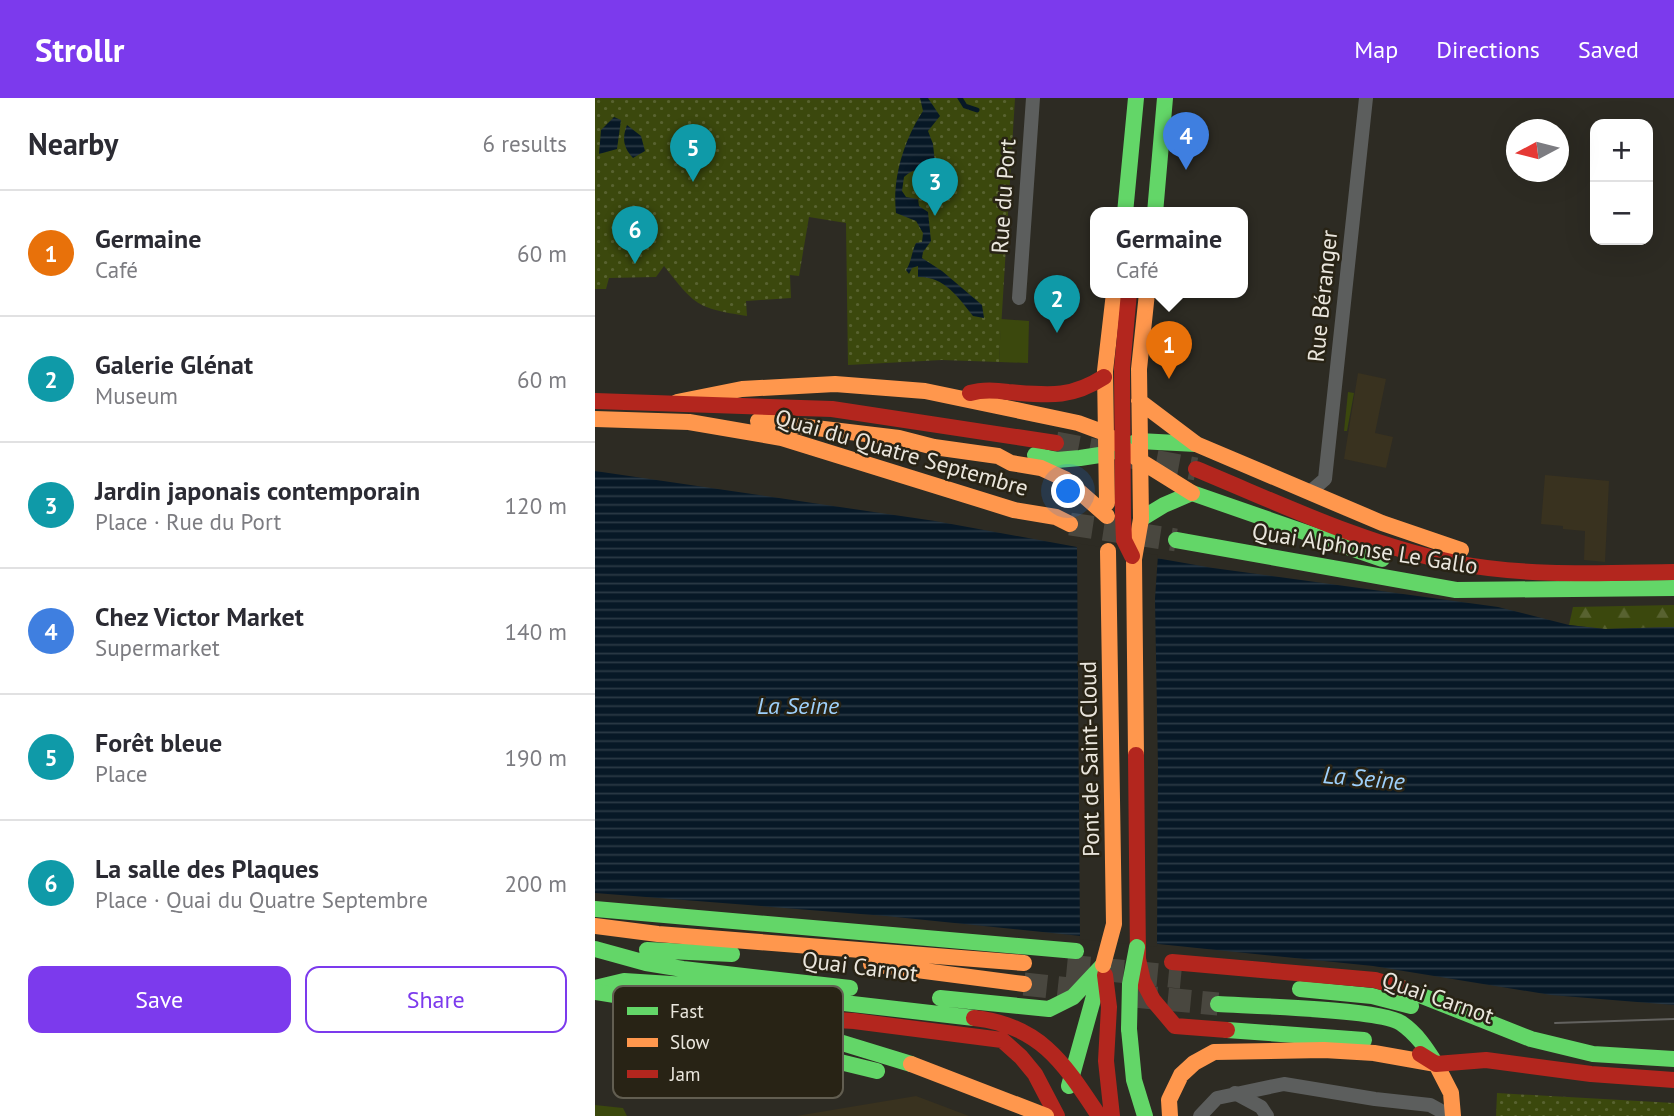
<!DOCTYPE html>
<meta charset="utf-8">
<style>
body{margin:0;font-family:"PT Sans",sans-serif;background:#f7f7f7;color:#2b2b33}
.controls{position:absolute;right:21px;top:21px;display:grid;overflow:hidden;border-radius:14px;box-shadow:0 7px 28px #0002}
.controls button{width:63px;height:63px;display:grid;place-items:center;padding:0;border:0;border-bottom:2px solid #e1e1e2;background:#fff;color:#2b2b33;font:35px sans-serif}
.compass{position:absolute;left:911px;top:21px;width:63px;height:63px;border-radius:50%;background:#fff;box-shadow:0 7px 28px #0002;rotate:263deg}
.you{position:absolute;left:474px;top:394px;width:24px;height:24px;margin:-18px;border:5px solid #fff;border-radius:50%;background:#1a73e8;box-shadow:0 0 0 10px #1a73e833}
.badge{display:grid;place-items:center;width:46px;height:46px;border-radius:50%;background:#7c3aed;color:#fff;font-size:23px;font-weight:700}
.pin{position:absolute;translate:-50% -58px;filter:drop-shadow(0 2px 4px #0008)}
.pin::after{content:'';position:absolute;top:37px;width:24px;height:21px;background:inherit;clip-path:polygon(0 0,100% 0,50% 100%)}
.popup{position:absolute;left:495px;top:109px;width:158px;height:91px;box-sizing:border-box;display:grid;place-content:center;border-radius:14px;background:#fff;filter:drop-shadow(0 2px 5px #0005);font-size:23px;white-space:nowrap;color:#7c7c81}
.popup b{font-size:26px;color:#2b2b33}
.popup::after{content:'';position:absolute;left:50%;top:100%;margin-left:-14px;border:14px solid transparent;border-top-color:#fff}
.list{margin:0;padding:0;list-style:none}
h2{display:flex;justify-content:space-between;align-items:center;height:91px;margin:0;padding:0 28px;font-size:30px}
h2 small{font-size:23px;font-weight:400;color:#7c7c81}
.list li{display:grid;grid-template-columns:46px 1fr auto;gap:21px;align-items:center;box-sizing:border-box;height:126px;padding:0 28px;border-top:2px solid #e1e1e2}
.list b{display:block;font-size:26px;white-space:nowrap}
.list p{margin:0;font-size:23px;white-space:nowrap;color:#7c7c81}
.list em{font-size:23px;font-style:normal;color:#7c7c81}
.actions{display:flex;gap:14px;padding:21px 28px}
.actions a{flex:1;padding:16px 0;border:2px solid #7c3aed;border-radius:14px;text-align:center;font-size:24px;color:#7c3aed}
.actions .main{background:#7c3aed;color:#fff}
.map{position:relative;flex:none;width:1079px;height:1018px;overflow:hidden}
header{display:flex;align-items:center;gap:42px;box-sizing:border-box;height:98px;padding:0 35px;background:#7c3aed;color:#fff}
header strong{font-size:33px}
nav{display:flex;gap:38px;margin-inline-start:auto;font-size:24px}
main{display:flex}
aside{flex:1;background:#fff}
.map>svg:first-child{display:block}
.built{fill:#39321f}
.green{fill:#3b480d}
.forest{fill:url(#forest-firs)}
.park{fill:url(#park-dots)}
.water{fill:url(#water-rules)}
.pier{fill:#2d2b23}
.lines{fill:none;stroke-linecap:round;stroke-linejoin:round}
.stream{stroke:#071826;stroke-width:5}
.primary-tunnel{stroke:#49473f;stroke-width:23;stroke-dasharray:23 11;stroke-linecap:butt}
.street{stroke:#5c5e5d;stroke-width:14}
.fast{stroke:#63d668;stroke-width:16}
.slow{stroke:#ff974d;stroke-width:16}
.jam{stroke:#b3261e;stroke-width:16}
.tram{stroke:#63625f;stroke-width:2}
.fast-bridge{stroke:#63d668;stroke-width:16}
.slow-bridge{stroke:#ff974d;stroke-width:16}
.labels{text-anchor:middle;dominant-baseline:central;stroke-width:5;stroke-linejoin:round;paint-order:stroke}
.street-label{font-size:23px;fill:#eae6dd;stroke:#282315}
.water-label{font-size:24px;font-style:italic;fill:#9ed0fb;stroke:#282315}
.key{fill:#282315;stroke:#625e51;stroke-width:2}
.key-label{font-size:19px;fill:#eae6dd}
</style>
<header>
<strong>Strollr</strong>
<nav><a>Map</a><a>Directions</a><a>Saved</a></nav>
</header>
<main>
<aside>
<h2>Nearby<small>6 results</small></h2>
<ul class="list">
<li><span class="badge" style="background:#e8710a">1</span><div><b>Germaine</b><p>Café</p></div><em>60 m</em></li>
<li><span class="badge" style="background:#0f9aa8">2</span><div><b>Galerie Glénat</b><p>Museum</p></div><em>60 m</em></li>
<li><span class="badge" style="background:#0f9aa8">3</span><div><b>Jardin japonais contemporain</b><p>Place · Rue du Port</p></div><em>120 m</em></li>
<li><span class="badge" style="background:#3f7fe0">4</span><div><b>Chez Victor Market</b><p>Supermarket</p></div><em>140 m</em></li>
<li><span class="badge" style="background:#0f9aa8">5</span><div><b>Forêt bleue</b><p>Place</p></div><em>190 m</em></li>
<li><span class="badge" style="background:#0f9aa8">6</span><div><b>La salle des Plaques</b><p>Place · Quai du Quatre Septembre</p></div><em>200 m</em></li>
</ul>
<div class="actions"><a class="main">Save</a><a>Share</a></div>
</aside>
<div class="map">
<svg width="1079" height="1018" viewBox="0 0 1079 1018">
<defs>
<pattern id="forest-firs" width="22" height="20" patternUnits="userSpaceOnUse" patternTransform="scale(1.75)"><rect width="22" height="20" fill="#3b480d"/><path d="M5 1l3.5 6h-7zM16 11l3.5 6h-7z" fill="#586230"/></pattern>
<pattern id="park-dots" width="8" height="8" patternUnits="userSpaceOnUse" patternTransform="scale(1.75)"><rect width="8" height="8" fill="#3b480d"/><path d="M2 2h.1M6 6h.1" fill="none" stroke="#586230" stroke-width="1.8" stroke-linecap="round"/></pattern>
<pattern id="water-rules" width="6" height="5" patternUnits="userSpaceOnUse" patternTransform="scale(1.75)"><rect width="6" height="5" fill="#071826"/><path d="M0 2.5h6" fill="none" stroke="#2b3a45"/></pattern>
</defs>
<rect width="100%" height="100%" fill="#2d2b23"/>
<path class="built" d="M763,275L791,281L780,335L798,339L791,370L749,361Z
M950,377L1014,383L1010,464L989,462L990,433L968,431V428L946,426Z
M321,998L374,1018H201Z"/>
<path class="green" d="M406,221L434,223L433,265L404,264Z
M753,294L759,295L752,333H749Z
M0,1007L28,1010L32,1018H0Z"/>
<path class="forest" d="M1079,507V529L1010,531L974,527L978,509Z"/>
<path class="park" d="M0,0H420L404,264L347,262L253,267L251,125L214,119L204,178L195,177L196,200L151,203L152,218C101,210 100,207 69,168L61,179L14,180L11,191H0Z
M902,995L1079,1005V1018H901Z"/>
<path class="water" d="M325,0H333L345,18L333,33L338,46L341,75C329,69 319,70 309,79L307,93L311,99L323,101L324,108L333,114L336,143L328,154L327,160L347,173L387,207L389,220L378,218C363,199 349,178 323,179V168L317,170L314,176L311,172C317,163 316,155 321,145L327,144L328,135L321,123L301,115C297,80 309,42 328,13Z
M19,19L26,22L22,51L4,56L6,32Z
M32,27L46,38L50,53L38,60C28,49 27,40 32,27Z
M0,373L340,423L482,449L561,460L618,470L903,509L974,527L1010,531L1079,529V907L956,897L778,868L291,818L0,795Z"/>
<path class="pier" d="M479,445L563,457L560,501L563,668L562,849L485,841L482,449Z"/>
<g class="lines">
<path class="stream" d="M365,0L370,8L382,12"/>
<path class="primary-tunnel" d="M461,345L601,371
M475,426L581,442
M472,868L586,879
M429,886L502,894
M539,898L623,906"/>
<path class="street" d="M424,200L438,0
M715,394L730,381L771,0
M640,995L666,1009L672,1018
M605,1018L622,1000L689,986L780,1001L835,1007L855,1018"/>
<path class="fast" d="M530,115L541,0
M560,115L570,0
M440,357L462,362L485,360L511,356L544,343L601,346
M546,421L569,407L597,395L787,461
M581,442L861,492L1079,490
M0,811L481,853
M0,851L51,865L88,871L255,890
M52,852L137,856
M0,890L29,883L92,887L379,920
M807,890L936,941L998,956L1079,961
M705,891L777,898L816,908
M345,900L454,911L478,899L508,867
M623,906C656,908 785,911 806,925C822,936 831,950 841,966
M534,931L539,982L550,1018
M632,932L769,942
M474,988L504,880"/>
<path class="slow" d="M544,303L601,346L787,425L866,452
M82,304L147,291L240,286L330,293L483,325L510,335L544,362L597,395
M0,321L94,324L187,340L419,412L461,419L475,426
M163,323L304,340L339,349L403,358L416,365L446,370L470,381L512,418
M512,405L510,273L519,195
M541,657L539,461L546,421L544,271L552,195
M0,828L63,836L429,865
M276,866L429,886
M841,966L856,995L858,1018
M575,1018L574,1002L586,977L599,965L619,954L729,952L779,955L841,966"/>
<path class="jam" d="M534,195L527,270L528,419L529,442L537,458
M375,295C388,291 400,292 413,294C452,297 475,301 509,279
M0,303L237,311L461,345
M601,371C686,406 770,447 861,465C933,479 1007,475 1079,474
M541,657L543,861L548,883L558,902L580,928L632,932
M577,864L780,882L807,890
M510,877L514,909L511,963L517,1018
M173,918L259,923L407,942L426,959L440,976L462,1018
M379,920C446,927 470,967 504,1018
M825,956L841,966L891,962L996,976L1079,982"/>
<path class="tram" d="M960,925L1079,921"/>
<path class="fast-bridge" d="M0,894L81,907L218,936L316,966
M534,931L535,886L542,849
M122,934L282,973"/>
<path class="slow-bridge" d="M508,867L519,826L513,453
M316,966L451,1018"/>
</g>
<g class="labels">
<g class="street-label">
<text transform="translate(408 98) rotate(-86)">Rue du Port</text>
<text transform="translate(727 198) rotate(-84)">Rue Béranger</text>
<text transform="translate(307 354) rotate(16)">Quai du Quatre Septembre</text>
<text transform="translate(770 450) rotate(9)">Quai Alphonse Le Gallo</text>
<text transform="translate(494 661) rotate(-91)">Pont de Saint-Cloud</text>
<text transform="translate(265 868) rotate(7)">Quai Carnot</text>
<text transform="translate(843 899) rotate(19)">Quai Carnot</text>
</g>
<g class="water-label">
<text x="203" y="607">La Seine</text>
<text transform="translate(769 680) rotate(5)">La Seine</text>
</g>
</g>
<rect x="18" y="888" width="230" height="112" rx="10" class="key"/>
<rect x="32" y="909" width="31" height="8" fill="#63d668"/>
<rect x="32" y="940" width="31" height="9" fill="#ff974d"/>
<rect x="32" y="972" width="31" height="8" fill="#b3261e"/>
<g class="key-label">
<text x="75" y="920">Fast</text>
<text x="75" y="951">Slow</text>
<text x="75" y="983">Jam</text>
</g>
</svg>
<div class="controls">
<button>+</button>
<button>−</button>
</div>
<svg class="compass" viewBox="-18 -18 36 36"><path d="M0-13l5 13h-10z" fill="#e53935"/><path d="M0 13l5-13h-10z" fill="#7c7c81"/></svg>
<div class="you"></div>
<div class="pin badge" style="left:574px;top:281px;background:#e8710a">1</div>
<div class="popup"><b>Germaine</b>Café</div>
<div class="pin badge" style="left:462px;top:235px;background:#0f9aa8">2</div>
<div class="pin badge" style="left:340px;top:118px;background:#0f9aa8">3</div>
<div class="pin badge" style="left:591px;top:72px;background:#3f7fe0">4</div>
<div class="pin badge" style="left:98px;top:84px;background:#0f9aa8">5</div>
<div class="pin badge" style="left:40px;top:166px;background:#0f9aa8">6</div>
</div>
</main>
